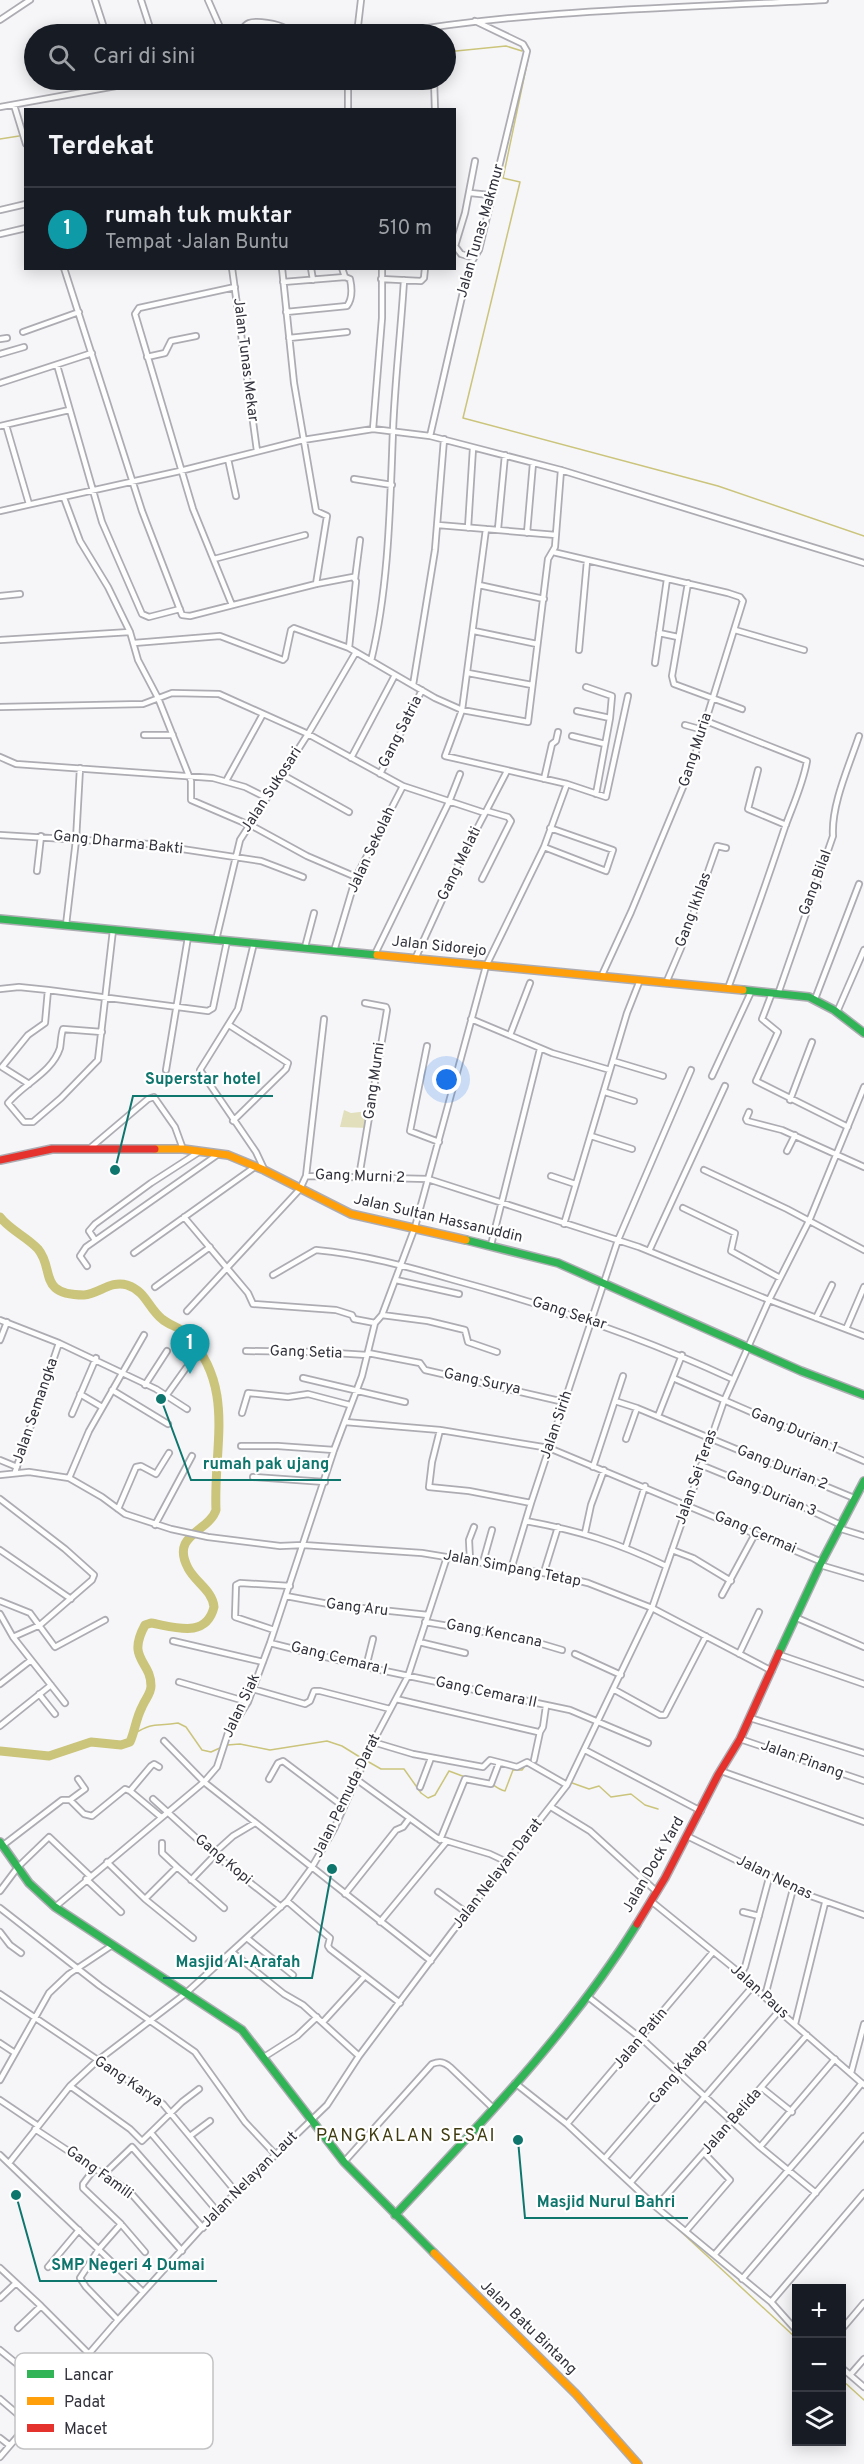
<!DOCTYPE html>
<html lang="id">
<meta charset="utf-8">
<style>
body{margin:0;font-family:Overpass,sans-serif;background:#242831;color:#f1f3f6}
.controls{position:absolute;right:18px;bottom:18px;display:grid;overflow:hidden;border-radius:0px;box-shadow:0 3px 15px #0003}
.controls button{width:54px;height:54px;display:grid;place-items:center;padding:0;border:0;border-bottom:2px solid #363941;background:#171b24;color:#f1f3f6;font:30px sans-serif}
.you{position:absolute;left:447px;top:1080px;width:21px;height:21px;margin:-15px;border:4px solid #fff;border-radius:50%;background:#1a73e8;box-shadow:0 0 0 9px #1a73e833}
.badge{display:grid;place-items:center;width:39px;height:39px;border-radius:50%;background:#7c3aed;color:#fff;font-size:20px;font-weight:700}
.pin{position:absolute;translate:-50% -50px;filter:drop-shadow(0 2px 3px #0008)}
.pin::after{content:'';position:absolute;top:32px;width:21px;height:18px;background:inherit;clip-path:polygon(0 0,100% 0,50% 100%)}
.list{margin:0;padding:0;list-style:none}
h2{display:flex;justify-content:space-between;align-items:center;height:78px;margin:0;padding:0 24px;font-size:26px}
h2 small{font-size:20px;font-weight:400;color:#9ea1a6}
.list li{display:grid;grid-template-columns:39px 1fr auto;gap:18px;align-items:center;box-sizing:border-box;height:84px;padding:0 24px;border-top:2px solid #363941}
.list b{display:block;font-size:22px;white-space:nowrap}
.list p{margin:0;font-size:20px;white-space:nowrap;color:#9ea1a6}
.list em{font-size:20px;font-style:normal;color:#9ea1a6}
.icon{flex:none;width:33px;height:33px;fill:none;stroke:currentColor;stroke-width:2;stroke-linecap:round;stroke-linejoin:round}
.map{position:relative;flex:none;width:864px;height:2464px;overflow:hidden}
.search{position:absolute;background:#171b24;box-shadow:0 3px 15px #0003;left:24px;top:24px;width:432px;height:66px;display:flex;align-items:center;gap:15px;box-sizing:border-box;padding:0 21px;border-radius:33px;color:#9ea1a6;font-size:22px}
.panel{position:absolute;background:#171b24;box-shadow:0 3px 15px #0003;left:24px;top:108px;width:432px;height:162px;border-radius:0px}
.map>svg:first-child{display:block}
.green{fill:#e2dfbc}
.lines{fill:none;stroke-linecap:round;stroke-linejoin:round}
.stream{stroke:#cbc47b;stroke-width:1.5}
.river{stroke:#cbc47b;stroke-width:9}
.street-casing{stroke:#acacb2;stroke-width:8}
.fast-casing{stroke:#acacb2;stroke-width:10}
.slow-casing{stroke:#acacb2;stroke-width:10}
.jam-casing{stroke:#acacb2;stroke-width:10}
.street{stroke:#fefefe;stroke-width:4.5}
.fast{stroke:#30b455;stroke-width:7}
.slow{stroke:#ff9f0a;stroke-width:7}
.jam{stroke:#e5322d;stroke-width:7}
.labels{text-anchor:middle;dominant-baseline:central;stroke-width:4.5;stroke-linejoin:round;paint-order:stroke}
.street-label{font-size:15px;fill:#32323c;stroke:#fff}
.quarter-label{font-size:18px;letter-spacing:1.5px;fill:#403c12;stroke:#fff}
.key{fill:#fff;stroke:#c2c2c4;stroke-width:1.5}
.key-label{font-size:16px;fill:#32323c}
.leader{fill:none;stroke:#0f766e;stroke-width:2}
.callout-dot{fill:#0f766e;stroke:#fff;stroke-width:2}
.callout-label{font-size:16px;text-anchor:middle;font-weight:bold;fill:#0f766e;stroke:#fff;stroke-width:4.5;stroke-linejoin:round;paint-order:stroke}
</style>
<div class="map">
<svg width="864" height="2464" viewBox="0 0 864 2464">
<rect width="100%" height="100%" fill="#f6f6f9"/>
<path class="green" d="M344,1110L351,1113L369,1111L367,1128L340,1127Z"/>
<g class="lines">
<path class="stream" d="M446,52L506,46L522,51
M529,54L503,178L520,182L463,418L718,486L864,536
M0,139L19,136
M134,1734C154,1721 157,1727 178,1723L186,1727L202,1750L211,1752L222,1747
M227,1745L240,1744L270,1750L327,1741L342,1746L363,1759
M367,1761L381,1769H404L421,1793L428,1798L435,1795L449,1771L465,1777
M533,1763L547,1771
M561,1779L589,1789L599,1786L611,1797L631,1794L645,1805L658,1809
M478,1780C490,1778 494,1789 505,1791L513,1770H522L525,1766
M678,2229L796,2338
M842,2380L864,2400"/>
<path class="river" d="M0,1217C10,1230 27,1237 38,1249C55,1269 37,1295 84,1295C99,1294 111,1280 127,1285C146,1291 148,1308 162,1319C170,1326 181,1327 188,1336C236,1388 213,1447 216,1510C209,1532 170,1534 188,1568C195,1582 213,1591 214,1607C206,1639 175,1627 151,1623L145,1625C126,1660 151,1660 151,1686C151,1694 145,1699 142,1707C136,1718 135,1731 130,1742L121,1745L91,1742L49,1756L0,1751"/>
<defs>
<path id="street" d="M95,0L106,34
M141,0L152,34
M208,0L223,34
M0,20L30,0
M239,34C242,30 244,25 249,23C257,20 278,24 285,28L286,34
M357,34L361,0
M390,34C534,9 679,8 825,0
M348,80V110
M434,80L435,110
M14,105L26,144
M0,107L149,80
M470,193L490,195
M0,210L26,204
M0,234L26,228
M474,258L461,254L455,246L465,213L475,161
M64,268L142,511L182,615L190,616L316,584L353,577L356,581L349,648
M232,268L257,451
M282,268L294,383L316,511L327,516L316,584
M311,268L313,280
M381,279L421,281L424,278L425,268
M283,282L345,277
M286,312L347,306C353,298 352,288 350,279L345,277L342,268
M23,332L79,312
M289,338L347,332
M0,339L7,338
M0,354L24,347
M147,357L165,353L171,341L196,336
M57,365L102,522L142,614L149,617L180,609
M0,383L92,353
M6,425L29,504
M0,426L69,410
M373,429L382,318V268
M430,436L469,266L479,250L527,51L523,44L475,21
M228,459L236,496
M354,479L392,485
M64,498L80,541L108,587L130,632L138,660L158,698L191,781V800L254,827L307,856L356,877
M0,511L180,471L303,440L373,429L430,436L561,470L864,563
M438,525L556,535
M468,528L473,448
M486,529L462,710L445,756L567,784L606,797L628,696
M498,529L505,455
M527,533L533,463
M553,552L728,593L740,597L743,601L691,768L631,912L602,975
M214,559L305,535
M355,579L360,540
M688,583L672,676L674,684L742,709
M479,585L544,599
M0,596L20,594
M232,605L193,509L135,314L139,308L235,287
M735,630L804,650
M474,631L537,644
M659,633L678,637
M0,640L130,632
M134,643L220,636L283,660L285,658L291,630L294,628L349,648L435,698L462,710L528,722L548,559L555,547L561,470
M579,650L587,561
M371,661C389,586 390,507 393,430C395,380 401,330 404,280
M655,663L667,579
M468,673L532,685
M413,685L435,550L444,439
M586,687L612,696L610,718L596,794
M0,707L143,704L172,693L219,694L308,734L403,786L485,813
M577,711L610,718
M706,721L807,761C803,784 793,805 785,827C767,881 748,935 728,988
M685,725L703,730
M144,735H173
M572,736L605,744
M0,757L16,764L213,778L245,787L265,797
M351,758L395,675
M758,770L748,809L786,825
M281,774L349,812
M380,774L422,690
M544,779L552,744L556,741L558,732
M226,781L263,714
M0,835L149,844L261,861L303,877
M544,847L606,871L613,850L550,828
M37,871L41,836
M482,879L511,821L508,817L487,811
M66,925L76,840L80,768
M216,940L240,840L308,734L356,652
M254,943L238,1009L200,1070L256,1152L264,1169
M305,947L314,913
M334,951L356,877L403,786
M375,954L449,802L460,774
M415,959L458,865L507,771
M666,983L681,948L717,846L726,848
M0,989L19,987L48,990L208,1011L213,1008L227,941
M772,993L762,1019L778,1032L756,1081L848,1127
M778,994L833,836C831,805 849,766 859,736
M815,999L859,884
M837,1012L864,950
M471,1019L552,1053L610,1070
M229,1025L288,1063L286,1069L233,1121
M102,1032L63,1029C61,1035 61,1042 60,1048C52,1073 23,1084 8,1103L24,1122H33L61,1098L98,1060L113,930
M510,1035L530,983
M427,1046L410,1131L439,1142
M613,1061L663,1076
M166,1070L188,937
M712,1076L751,992
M29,1084L2,1067L28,1035L45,1023L48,990
M864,1087L809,1221L769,1300L864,1336
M605,1092L634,1101
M790,1100L812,1042
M749,1112L746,1119L747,1121L782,1130L864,1167
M591,1136L632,1149
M89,1149L148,1099L154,1097L175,1127L183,1149
M787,1151L795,1135
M704,1170L787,1209L864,1250
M306,1176L324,1019
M551,1176L575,1184
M359,1177L387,1010L386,1007L365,1003
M683,1208L735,1233L731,1251L780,1278
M184,1217L248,1293L253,1304L336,1310L352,1315L354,1319L375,1323
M564,1224L627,1013L640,980
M95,1240L89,1231L95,1224L151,1183L199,1152
M491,1245L540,1049
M649,1251L725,1086
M134,1253L256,1166
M87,1266L80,1256L86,1247L217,1155
M273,1275L316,1250C362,1254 409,1267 454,1280C550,1306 642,1337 732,1379
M396,1280L459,1294
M155,1287L210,1247
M382,1315L428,1321L465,1330L468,1342L497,1352
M816,1318L832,1285
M0,1320L59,1343L15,1472
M846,1329L864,1287
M0,1340L7,1322
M59,1343L156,1389L187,1409
M246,1351L319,1352L367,1355
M368,1353L420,1363L425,1370L564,1402
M303,1378L405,1402
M673,1378L864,1461
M145,1385L167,1351
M112,1390L168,1424
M80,1394L102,1407
M166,1396L186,1368
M615,1401L637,1408L854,1498
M242,1413L248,1393L288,1397L308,1394L350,1405
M72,1414L96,1358
M658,1416L682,1355
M345,1422L440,1430L549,1448L822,1562
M440,1430L432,1462L429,1487L469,1491L531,1503
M626,1439L637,1408
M241,1446H278L334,1450
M0,1460L17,1467
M701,1465L803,1507L841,1525
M593,1467L623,1376
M0,1475L29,1472L69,1478L102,1497L125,1514L171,1529L208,1537L280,1546L303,1545L422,1553L555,1575L588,1583L652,1608L772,1671
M253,1477L325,1482
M69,1478L89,1431L144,1335
M0,1499L65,1549L94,1575L92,1580L40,1625L13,1637
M118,1509L136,1467L141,1466L156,1474L169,1453
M526,1521C580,1531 616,1542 666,1566
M155,1525L192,1456
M838,1528L864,1536
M585,1533L591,1505L604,1470
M626,1546L645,1486
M0,1550L71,1599
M672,1550L693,1558L731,1581
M470,1560L469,1540L474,1527
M483,1562L492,1530
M820,1565L864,1578
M512,1566L531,1503L618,1240L691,1070
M544,1572L558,1527
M722,1595L755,1534
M286,1596L334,1605L428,1615
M0,1601L30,1613L55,1647L105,1620
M0,1614L13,1637L65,1703
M797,1618L864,1647
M425,1622L525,1639L562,1650
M274,1630L235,1617L236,1585L240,1583L290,1586
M173,1641L263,1662
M419,1642L465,1653
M270,1643L366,1667L570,1710L648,1743
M575,1654L621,1675
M739,1654L759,1612
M780,1655L864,1684
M366,1667L373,1639
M179,1682L248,1702
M0,1684L31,1660
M253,1689L305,1704L310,1701L314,1691H320L390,1709
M613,1689L660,1715H665L706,1636
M39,1694L55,1714
M396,1699L538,1732H540L543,1727L546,1706
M750,1718L864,1753
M0,1726L51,1685
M740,1739L864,1781
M164,1741L204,1782L431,1961
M373,1742L413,1754L483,1767L490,1760L517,1767L527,1762L567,1785
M585,1750L701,1811
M534,1760L540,1732
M721,1771L864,1822
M269,1779L278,1763L283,1761L344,1807
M356,1779L437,1838L490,1854L507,1862
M420,1787L431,1758
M130,1791L161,1817
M153,1799L215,1855L281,1907
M70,1800L85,1789L78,1779
M551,1807L590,1831L657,1892
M687,1836L805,1894L864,1915
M440,1840L465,1779L491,1784L499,1763
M2,1846L62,1800H70L84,1814L92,1816L125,1789L130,1791L151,1766L154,1764L159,1767
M213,1854L233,1836L255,1823
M107,1862L145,1899L193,1938
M177,1867L224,1908
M86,1879L121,1912
M191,1880L215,1855
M0,1891L18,1867L49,1837L90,1876
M438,1892L467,1913
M345,1894L396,1830L403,1827L409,1819
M145,1899L177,1867L162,1853V1843
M287,1901L330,1938L328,1946L330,1949L400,2003
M651,1901L741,1974L779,2011L864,2085
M55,1907L204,1782L217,1767L228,1733L248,1702L270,1643L334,1450L362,1376L375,1323L382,1315L415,1227L486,966L544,847L567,784
M0,1908L100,1986L195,2052L245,2122L275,2154
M743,1912L759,1916
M380,1922L447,1841
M0,1932L10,1945L21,1953
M248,1939L293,1975
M232,1952L284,1994L303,2005L359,2056
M741,1974L745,1967L769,1878
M0,1994L163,2104L236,2192
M587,1996L642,2039L760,2147L816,2193
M765,1996L793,1889
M323,2022L364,1977
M795,2024L825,1903
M0,2043L15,2053
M264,2057L297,2036L317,2017
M851,2073L864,2024
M0,2080L49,1993L69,1974L111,1946
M515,2083L567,2124L656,2207L771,2302L796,2330
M70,2086L130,2129L142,2141L182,2102L199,2089
M762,2088L792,2112
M0,2100L37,2125
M567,2124L713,1952
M35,2129L129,2191L182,2251
M151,2133L217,2211
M190,2136L210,2121
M760,2147L835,2059
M0,2155L143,2292
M605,2158L753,1986
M344,2162L432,2064C440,2061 444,2062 450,2067L494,2109
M9,2163L70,2086L97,2061L185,1994L287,1901L312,1867L334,1829L373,1742L408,1676L447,1557
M95,2168L83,2184V2188L121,2224L145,2252
M104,2174L132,2147L203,2228
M631,2182L779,2011
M656,2207L807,2035
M686,2231L730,2180L705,2154
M715,2254C764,2197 815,2142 862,2083
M48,2267L79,2230
M0,2268L41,2306L89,2354
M742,2279L864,2136
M0,2298L16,2283
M771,2302L864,2193
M118,2320L86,2287L80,2278L99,2249L121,2224
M18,2328L41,2306
M842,2329L864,2303
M0,2350L54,2394
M842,2368L864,2387
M850,2375L864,2359
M0,2399L28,2423
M0,2438L9,2445
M0,2457L118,2320L217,2211L327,2105L359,2056L452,1932L567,1785L652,1608L724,1401L769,1300L639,1247L428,1179L306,1176L300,1189L187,1311"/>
<path id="fast" d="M0,919L377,955
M743,990L809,997L834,1010L864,1033
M466,1240L558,1263L801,1371L864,1395
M779,1653L820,1565L864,1481
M0,1842L29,1883L55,1907L242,2030L344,2162L434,2253
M395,2215C481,2123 570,2032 637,1924"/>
<path id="slow" d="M377,955L743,990
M155,1149H183L228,1155L264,1170L351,1214L466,1240
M434,2253L576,2394L638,2464"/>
<path id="jam" d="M0,1160L52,1149H155
M637,1924L665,1878L718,1775L740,1739L779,1653"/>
</defs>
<use href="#street" class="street-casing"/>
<use href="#fast" class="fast-casing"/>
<use href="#slow" class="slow-casing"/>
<use href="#jam" class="jam-casing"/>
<use href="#street" class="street"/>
<use href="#fast" class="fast"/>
<use href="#slow" class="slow"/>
<use href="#jam" class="jam"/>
</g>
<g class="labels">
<g class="street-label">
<text transform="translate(481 231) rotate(-74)">Jalan Tunas Makmur</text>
<text transform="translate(245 360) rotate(83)">Jalan Tunas Mekar</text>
<text transform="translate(401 732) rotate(-63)">Gang Satria</text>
<text transform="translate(696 750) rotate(-72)">Gang Muria</text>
<text transform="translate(272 790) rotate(-57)">Jalan Sukosari</text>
<text transform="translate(118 843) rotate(6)">Gang Dharma Bakti</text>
<text transform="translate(372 850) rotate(-65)">Jalan Sekolah</text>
<text transform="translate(460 864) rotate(-64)">Gang Melati</text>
<text transform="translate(816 883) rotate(-70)">Gang Bilal</text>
<text transform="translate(694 910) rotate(-70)">Gang Ikhlas</text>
<text transform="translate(439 947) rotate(6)">Jalan Sidorejo</text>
<text transform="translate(375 1081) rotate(-82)">Gang Murni</text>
<text transform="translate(360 1177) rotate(2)">Gang Murni 2</text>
<text transform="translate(438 1219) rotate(13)">Jalan Sultan Hassanuddin</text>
<text transform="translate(569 1314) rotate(18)">Gang Sekar</text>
<text transform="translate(306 1353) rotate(2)">Gang Setia</text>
<text transform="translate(482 1382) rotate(12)">Gang Surya</text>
<text transform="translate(36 1411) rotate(-71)">Jalan Semangka</text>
<text transform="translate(557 1425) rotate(-71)">Jalan Sirih</text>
<text transform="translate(794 1431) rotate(23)">Gang Durian 1</text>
<text transform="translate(782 1468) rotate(22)">Gang Durian 2</text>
<text transform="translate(697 1477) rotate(-71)">Jalan Sei Teras</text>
<text transform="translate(771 1494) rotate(23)">Gang Durian 3</text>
<text transform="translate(755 1533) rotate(23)">Gang Cermai</text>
<text transform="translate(512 1569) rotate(11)">Jalan Simpang Tetap</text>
<text transform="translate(357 1608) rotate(7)">Gang Aru</text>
<text transform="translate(494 1634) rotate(11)">Gang Kencana</text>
<text transform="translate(339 1659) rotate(14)">Gang Cemara I</text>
<text transform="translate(486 1693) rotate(12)">Gang Cemara II</text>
<text transform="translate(242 1706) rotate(-65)">Jalan Siak</text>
<text transform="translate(802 1760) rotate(20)">Jalan Pinang</text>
<text transform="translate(347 1796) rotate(-64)">Jalan Pemuda Darat</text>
<text transform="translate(223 1860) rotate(40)">Gang Kopi</text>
<text transform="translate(654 1865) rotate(-60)">Jalan Dock Yard</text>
<text transform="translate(498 1874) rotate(-52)">Jalan Nelayan Darat</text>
<text transform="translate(774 1878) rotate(26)">Jalan Nenas</text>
<text transform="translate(759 1992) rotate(42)">Jalan Paus</text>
<text transform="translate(641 2039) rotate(-50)">Jalan Patin</text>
<text transform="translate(679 2072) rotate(-49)">Gang Kakap</text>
<text transform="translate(128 2082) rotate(34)">Gang Karya</text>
<text transform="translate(732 2122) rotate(-49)">Jalan Belida</text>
<text transform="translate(99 2173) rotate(36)">Gang Famili</text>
<text transform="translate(250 2180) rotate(-45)">Jalan Nelayan Laut</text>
<text transform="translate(528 2328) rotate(44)">Jalan Batu Bintang</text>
</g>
<g class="quarter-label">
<text x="406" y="2136">PANGKALAN SESAI</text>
</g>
</g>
<rect x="15" y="2353" width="198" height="96" rx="9" class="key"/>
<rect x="27" y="2370" width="27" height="8" fill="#30b455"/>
<rect x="27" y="2397" width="27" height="8" fill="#ff9f0a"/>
<rect x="27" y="2424" width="27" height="8" fill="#e5322d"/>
<g class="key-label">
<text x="64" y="2380">Lancar</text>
<text x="64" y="2407">Padat</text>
<text x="64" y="2434">Macet</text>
</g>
<path class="leader" d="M115 1170L133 1096H273M161 1399L191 1480H341M332 1869L312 1978H163M518 2140L525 2218H688M16 2195L40 2281H217"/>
<g class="callout-dot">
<circle cx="115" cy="1170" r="6"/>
<circle cx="161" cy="1399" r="6"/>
<circle cx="332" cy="1869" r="6"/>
<circle cx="518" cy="2140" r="6"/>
<circle cx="16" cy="2195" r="6"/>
</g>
<g class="callout-label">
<text x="203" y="1084">Superstar hotel</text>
<text x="266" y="1469">rumah pak ujang</text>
<text x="238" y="1967">Masjid Al-Arafah</text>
<text x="606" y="2207">Masjid Nurul Bahri</text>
<text x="128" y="2270">SMP Negeri 4 Dumai</text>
</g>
</svg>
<div class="controls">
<button>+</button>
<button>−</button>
<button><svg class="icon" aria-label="layers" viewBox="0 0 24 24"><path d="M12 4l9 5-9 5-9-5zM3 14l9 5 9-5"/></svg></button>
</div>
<div class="you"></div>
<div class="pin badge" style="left:190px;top:1374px;background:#0f9aa8">1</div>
<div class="search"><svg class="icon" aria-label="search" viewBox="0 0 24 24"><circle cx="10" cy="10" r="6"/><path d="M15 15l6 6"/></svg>Cari di sini</div>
<section class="panel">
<h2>Terdekat<small></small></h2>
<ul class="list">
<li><span class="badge" style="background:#0f9aa8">1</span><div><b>rumah tuk muktar</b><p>Tempat · Jalan Buntu</p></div><em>510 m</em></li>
</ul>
</section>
</div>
